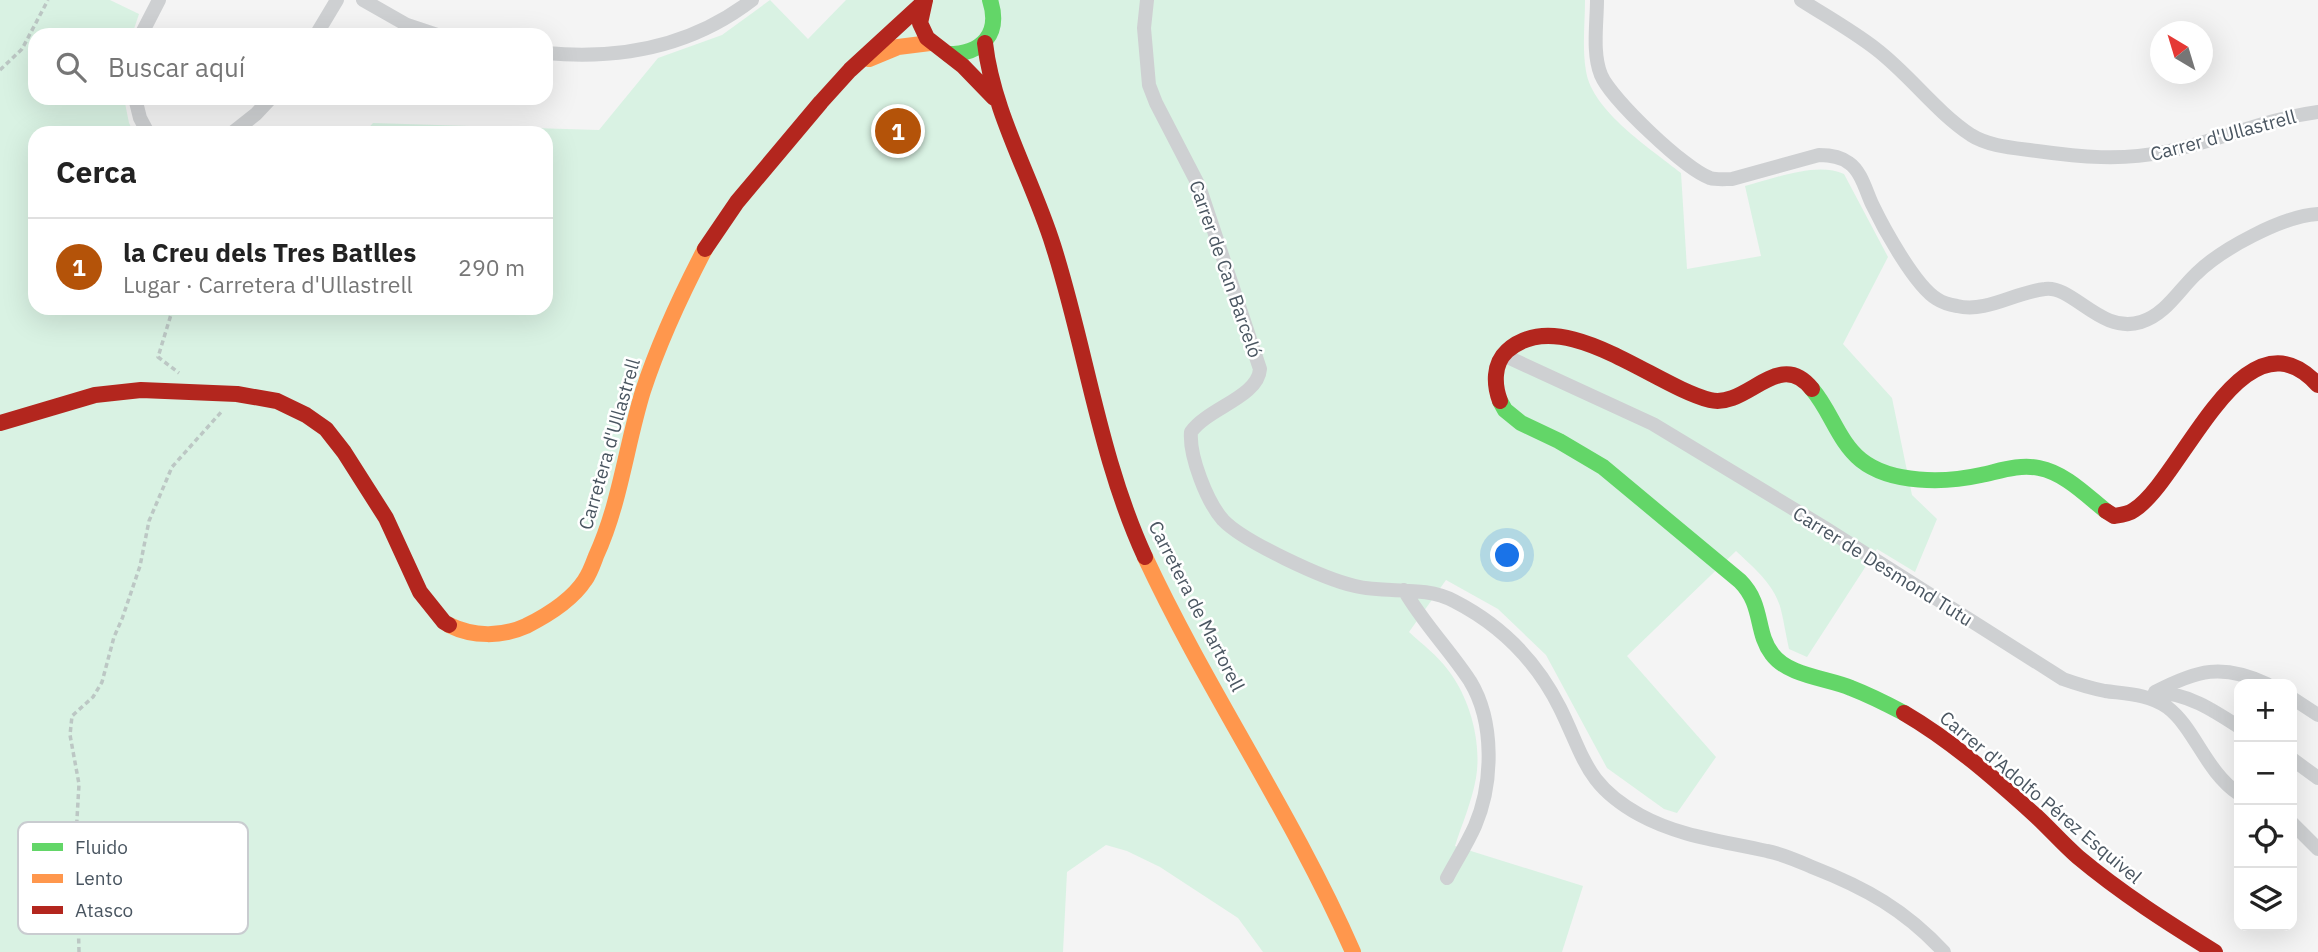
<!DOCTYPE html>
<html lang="es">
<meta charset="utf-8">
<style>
body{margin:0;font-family:"IBM Plex Sans",sans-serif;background:#f6f6f6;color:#222}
.controls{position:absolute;right:21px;bottom:21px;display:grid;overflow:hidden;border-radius:14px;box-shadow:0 7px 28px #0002}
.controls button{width:63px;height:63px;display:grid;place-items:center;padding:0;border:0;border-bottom:2px solid #e0e0e0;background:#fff;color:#222;font:35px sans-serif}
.compass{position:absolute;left:2150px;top:21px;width:63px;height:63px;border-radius:50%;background:#fff;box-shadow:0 7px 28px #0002;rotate:322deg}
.you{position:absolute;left:1508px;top:556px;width:24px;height:24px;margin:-18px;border:5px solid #fff;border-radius:50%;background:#1a73e8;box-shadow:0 0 0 10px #1a73e833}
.badge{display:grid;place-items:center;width:46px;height:46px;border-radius:50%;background:#b45309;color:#fff;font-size:23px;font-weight:700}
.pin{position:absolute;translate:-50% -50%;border:4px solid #fff;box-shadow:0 2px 7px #0006}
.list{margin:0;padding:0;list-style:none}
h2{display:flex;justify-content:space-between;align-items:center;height:91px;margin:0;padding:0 28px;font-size:30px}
h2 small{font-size:23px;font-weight:400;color:#767676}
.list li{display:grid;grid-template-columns:46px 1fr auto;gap:21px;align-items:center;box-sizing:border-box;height:98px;padding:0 28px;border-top:2px solid #e0e0e0}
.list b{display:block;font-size:26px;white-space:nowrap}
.list p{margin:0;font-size:23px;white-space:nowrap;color:#767676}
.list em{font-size:23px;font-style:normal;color:#767676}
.icon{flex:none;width:38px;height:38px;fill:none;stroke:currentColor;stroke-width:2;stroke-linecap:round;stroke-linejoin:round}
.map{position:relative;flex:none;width:2318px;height:952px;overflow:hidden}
.search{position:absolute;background:#fff;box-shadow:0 7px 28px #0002;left:28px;top:28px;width:525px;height:77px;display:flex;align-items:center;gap:18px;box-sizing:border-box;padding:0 24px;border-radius:21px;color:#767676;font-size:26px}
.panel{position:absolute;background:#fff;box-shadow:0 7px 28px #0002;left:28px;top:126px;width:525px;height:189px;border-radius:21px}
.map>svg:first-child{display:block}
.green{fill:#d9f2e3}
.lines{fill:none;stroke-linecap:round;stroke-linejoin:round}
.path{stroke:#bcc7c4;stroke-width:3.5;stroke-dasharray:5 3.5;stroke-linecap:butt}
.street{stroke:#ced0d2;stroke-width:14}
.fast{stroke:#63d668;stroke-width:16}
.slow{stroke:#ff974d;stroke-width:16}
.jam{stroke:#b3261e;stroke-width:16}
.labels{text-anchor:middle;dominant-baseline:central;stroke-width:5;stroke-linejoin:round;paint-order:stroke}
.street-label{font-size:19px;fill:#4a5661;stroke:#fff}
.key{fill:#fff;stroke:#c9ccd0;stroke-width:2}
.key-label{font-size:19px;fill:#4a5661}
</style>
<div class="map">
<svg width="2318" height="952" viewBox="0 0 2318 952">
<rect width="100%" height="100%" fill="#f4f4f4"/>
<path class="green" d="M0,0H110L139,14L132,35H35V98H124L129,123L134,133H35V308H546V133H364L373,123L599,130L658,58L722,35L770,0L808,39L846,0H1585C1585,23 1582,48 1586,71C1592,111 1651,149 1681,173L1687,269L1761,256L1745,186C1773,179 1817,161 1844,174L1888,257L1843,344L1892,398L1912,495L1937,519L1915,572L1877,549L1807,657L1789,649C1786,636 1784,622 1781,610C1775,585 1754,568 1736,551L1627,656L1716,757L1677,813L1664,809L1607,768L1546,655L1498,609L1446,580L1409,632C1422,644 1437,655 1448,670C1470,698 1482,743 1476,778C1472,801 1462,824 1455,846L1583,886L1562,952H1263L1238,918L1160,867L1127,851L1106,845L1067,872L1063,952H0Z"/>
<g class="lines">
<path class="path" d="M0,70L22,49L48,0
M173,308L158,357L179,373
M79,952L76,836L79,784L70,735L72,716L93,697L102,682L114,637L122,619L140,566L149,521L172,467L223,410"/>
<path class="street" d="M363,0L407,25L437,35
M1147,0L1144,28L1149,85L1156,103L1199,186L1260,369C1258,397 1208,408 1191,432C1189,456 1207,502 1223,520C1244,542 1324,579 1355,586C1387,594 1424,585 1454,601C1501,625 1536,660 1560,708C1585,759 1586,785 1640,815C1680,837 1724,841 1767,851C1783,854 1798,861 1812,867C1866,888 1905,910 1944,952
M1597,0C1597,23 1592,53 1601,75C1611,99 1686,170 1710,178C1717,180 1725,179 1732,179L1819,155C1829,155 1840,156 1849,163C1861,171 1866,191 1872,204C1883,227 1915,286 1937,299C1943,303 1951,305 1957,306C1987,313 2015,292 2045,289C2073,285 2101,335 2141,322C2165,315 2179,290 2196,274C2221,249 2283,216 2318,214
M1801,0C1826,16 1853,31 1876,49C1910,75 1935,111 1971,135C1990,147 2016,148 2037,151C2080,157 2122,161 2164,152C2216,142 2265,119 2318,112
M141,35L159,0
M316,35L337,0
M546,53C621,60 691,47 752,0
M135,98L140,118L148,133
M232,133L256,114L271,98
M1503,355L1653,424L1825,528L2063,679C2077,684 2090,688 2105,691C2127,694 2148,694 2167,707C2195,728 2205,771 2239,794
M1404,590C1423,623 1449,649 1470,681C1495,722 1493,784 1475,826C1467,844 1456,861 1447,878
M2155,692C2197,670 2222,663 2267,684
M2155,692C2187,693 2213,710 2239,727
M2292,698L2318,715
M2292,759L2318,778
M2292,823L2318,849"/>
<path class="fast" d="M948,54C982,54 1001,34 990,0
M1812,389C1831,411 1838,441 1861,460C1891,484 1945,483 1981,475C2000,471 2019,464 2039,468C2065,473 2086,495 2106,511
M1500,401L1505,410L1521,423L1559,441L1603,467L1740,581C1764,605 1755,632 1772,654C1788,676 1827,678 1851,688C1869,695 1887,704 1904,713"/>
<path class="slow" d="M869,59L898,47L930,43
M1145,557C1208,692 1293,815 1353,952
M449,625C473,637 502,637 526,626C548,615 572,600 585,580C590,573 593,564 596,556C620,504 626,446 643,391C659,342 681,295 705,249"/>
<path class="jam" d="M925,0L920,23L927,38L963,66L994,98
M985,43C993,113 1032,178 1053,245C1086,348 1099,457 1145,557
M705,249L737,202L821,102L850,70L925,1
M1500,401C1494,385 1493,364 1507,351C1561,302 1654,386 1710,400C1747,409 1779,347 1812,389
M0,423L95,395L141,390L237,394L277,401L306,415L326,429L344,452L386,518L420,592L444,622L449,625
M2106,511L2114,516C2121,515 2129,514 2134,510C2183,479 2243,303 2318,385
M1904,713C1952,741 1995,779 2036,816C2050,829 2063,844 2078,857C2121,893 2168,923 2215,952"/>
</g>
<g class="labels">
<g class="street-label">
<text transform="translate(2223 135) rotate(-15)">Carrer d'Ullastrell</text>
<text transform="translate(1226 269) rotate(71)">Carrer de Can Barceló</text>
<text transform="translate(609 444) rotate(-74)">Carretera d'Ullastrell</text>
<text transform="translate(1883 566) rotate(32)">Carrer de Desmond Tutu</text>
<text transform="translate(1197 606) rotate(63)">Carretera de Martorell</text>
<text transform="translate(2041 797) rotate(40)">Carrer d'Adolfo Pérez Esquivel</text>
</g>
</g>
<rect x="18" y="822" width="230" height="112" rx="10" class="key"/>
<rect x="32" y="843" width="31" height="8" fill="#63d668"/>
<rect x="32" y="874" width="31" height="9" fill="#ff974d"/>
<rect x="32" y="906" width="31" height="8" fill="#b3261e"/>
<g class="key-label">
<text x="75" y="854">Fluido</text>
<text x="75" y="885">Lento</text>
<text x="75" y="917">Atasco</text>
</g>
</svg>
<div class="controls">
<button>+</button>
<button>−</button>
<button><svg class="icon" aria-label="locate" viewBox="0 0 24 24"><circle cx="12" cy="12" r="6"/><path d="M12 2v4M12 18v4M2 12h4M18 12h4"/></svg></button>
<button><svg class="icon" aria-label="layers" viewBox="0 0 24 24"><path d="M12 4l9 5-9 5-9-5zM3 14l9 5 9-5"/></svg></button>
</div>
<svg class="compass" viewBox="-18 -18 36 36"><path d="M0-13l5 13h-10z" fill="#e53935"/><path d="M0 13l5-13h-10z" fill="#767676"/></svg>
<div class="you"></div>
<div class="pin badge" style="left:898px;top:131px">1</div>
<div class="search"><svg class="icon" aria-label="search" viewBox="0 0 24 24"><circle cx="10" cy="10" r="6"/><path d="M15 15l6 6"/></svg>Buscar aquí</div>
<section class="panel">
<h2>Cerca<small></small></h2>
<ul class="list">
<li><span class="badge">1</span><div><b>la Creu dels Tres Batlles</b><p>Lugar · Carretera d'Ullastrell</p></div><em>290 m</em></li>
</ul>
</section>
</div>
